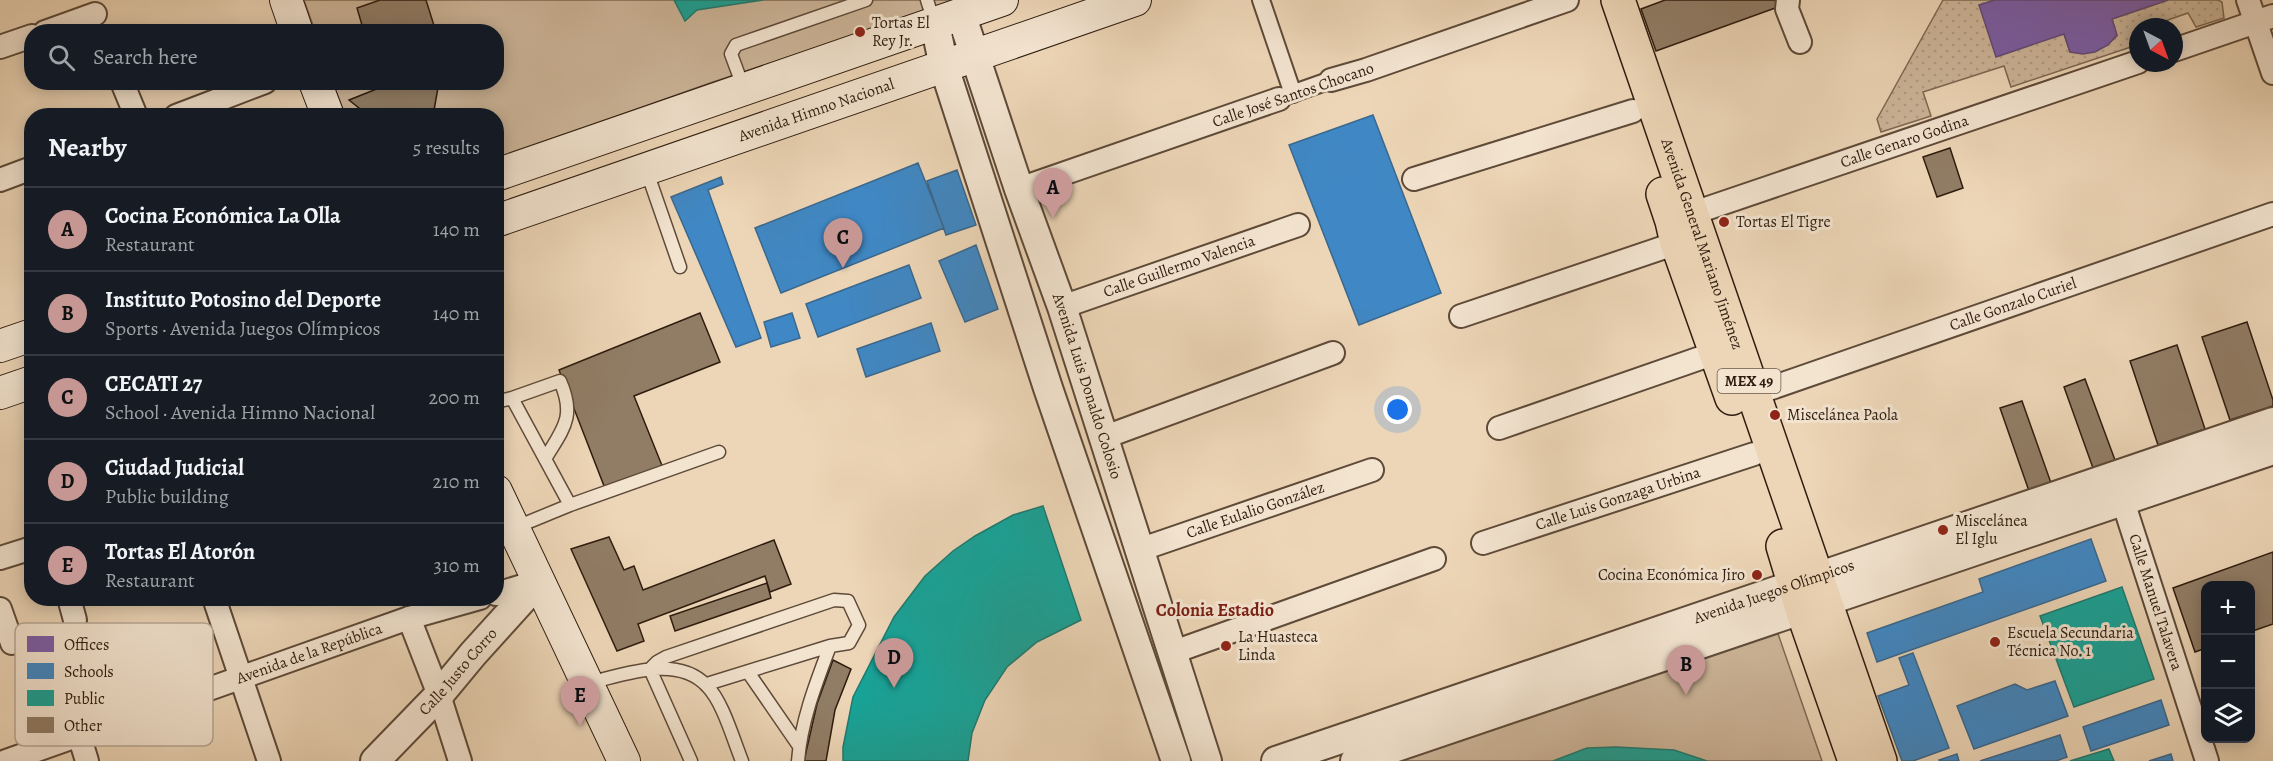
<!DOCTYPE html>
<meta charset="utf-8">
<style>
body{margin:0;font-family:Alegreya,serif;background:#20242c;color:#f1f3f6}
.controls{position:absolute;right:18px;bottom:18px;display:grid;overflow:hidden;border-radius:12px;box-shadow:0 3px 15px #0003}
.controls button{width:54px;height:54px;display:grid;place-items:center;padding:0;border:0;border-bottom:2px solid #363941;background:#171b24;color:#f1f3f6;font:30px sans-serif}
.compass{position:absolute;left:2129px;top:18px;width:54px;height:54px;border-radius:50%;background:#171b24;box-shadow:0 3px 15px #0003;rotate:139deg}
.you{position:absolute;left:1398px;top:410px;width:21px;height:21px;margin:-15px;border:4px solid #fff;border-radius:50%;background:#1a73e8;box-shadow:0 0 0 9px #1a73e833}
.badge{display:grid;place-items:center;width:39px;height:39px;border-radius:50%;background:#c59692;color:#111;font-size:20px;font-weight:700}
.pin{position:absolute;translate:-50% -50px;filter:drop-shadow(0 2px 3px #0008)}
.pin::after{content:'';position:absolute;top:32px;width:21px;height:18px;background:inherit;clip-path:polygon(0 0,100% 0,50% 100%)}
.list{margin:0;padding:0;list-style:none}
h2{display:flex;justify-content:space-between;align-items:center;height:78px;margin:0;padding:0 24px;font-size:26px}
h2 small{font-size:20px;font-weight:400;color:#9ea1a6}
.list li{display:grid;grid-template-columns:39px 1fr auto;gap:18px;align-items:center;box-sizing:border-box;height:84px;padding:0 24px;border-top:2px solid #363941}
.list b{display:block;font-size:22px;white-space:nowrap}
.list p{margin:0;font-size:20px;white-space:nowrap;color:#9ea1a6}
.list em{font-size:20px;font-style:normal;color:#9ea1a6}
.icon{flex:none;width:33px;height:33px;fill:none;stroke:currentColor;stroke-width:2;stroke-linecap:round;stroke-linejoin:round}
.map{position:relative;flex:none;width:2273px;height:761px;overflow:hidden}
.search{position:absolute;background:#171b24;box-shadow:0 3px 15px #0003;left:24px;top:24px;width:480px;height:66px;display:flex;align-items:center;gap:15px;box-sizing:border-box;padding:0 21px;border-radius:24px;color:#9ea1a6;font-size:22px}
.panel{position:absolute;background:#171b24;box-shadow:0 3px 15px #0003;left:24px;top:108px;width:480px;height:498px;border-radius:24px}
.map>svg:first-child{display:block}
.garden{fill:url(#garden-dots);stroke:#7e6954;stroke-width:1.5}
.pitch{fill:#cdb69a;stroke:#7e6954;stroke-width:1.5}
.offices{fill:#7b5ea7;stroke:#644a79;stroke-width:1.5}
.schools{fill:#3f88c5;stroke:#3a688e;stroke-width:1.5}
.public{fill:#17a398;stroke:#1e7a6f;stroke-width:1.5}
.building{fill:#917d66;stroke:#2e1c0f;stroke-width:1.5}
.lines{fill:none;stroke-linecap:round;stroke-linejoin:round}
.service-casing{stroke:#5e4a39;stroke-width:15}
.pedestrian-casing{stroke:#5e4a39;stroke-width:20}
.minor-casing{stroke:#5e4a39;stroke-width:26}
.tertiary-casing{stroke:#5e4a39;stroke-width:32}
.secondary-casing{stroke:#2e1c0f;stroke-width:34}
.primary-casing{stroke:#2e1c0f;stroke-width:36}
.service{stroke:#f3e4d0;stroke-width:12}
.pedestrian{stroke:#f3e4d0;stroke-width:16}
.minor{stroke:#f3e4d0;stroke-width:22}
.tertiary{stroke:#f3e4d0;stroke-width:28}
.secondary{stroke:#f3e4d0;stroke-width:32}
.primary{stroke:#edd6b7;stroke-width:33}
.poi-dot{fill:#8f2418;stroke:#f3e4d0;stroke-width:2}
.labels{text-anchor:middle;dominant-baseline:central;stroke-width:6;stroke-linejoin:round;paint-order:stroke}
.shield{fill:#f3e4d0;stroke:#695849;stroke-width:1.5}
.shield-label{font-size:15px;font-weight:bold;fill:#2e1c0f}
.poi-label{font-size:16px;fill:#2e1c0f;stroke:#f3e4d0;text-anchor:start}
.street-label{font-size:16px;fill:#2e1c0f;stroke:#f3e4d0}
.neighbourhood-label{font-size:18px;font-weight:bold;fill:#7a1f14;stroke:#f3e4d0}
.key{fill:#f3e4d0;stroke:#b8a896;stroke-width:1.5}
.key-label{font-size:16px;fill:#2e1c0f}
</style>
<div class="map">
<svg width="2273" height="761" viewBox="0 0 2273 761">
<defs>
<pattern id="garden-dots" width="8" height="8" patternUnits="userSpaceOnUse" patternTransform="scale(1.5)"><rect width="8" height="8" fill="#cdb69a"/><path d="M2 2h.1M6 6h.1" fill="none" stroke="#b09c84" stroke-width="1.8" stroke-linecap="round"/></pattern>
</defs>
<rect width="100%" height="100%" fill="#edd6b7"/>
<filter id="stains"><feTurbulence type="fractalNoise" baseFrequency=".00333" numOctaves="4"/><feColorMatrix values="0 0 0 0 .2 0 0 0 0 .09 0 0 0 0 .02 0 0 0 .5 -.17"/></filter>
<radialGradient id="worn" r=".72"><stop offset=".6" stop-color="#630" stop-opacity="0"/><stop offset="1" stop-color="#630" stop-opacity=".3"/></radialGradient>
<path class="garden" d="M1943,0H1995L1980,5L2064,34L2070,52C2091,55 2103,50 2117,36L2112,19L2168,0H2218L2222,2L2224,18L2196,27L2188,13L2148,27H2138V30L2133,32L2137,45L2011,87L2004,66L1923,92L1931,116L1881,132L1877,119Z"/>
<path class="pitch" d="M304,0H959L710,83L497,159L496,116L345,115L333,83L496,82V32L315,31Z
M1776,628L1822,761H1371Z"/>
<path class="offices" d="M1995,0H2168L2112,19L2117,35L2108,45L2095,52L2083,54L2070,52L2064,34L1996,57L1979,5Z"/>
<path class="schools" d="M1373,115L1441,293L1359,325L1289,145Z
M918,163L944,228L781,293L755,228Z
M957,170L976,225L946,235L927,181Z
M721,177L723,184L708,190L761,338L736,347L671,197Z
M976,245L998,309L965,322L939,261Z
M909,265L921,298L818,337L806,304Z
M792,313L800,338L771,347L764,322Z
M931,323L940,351L866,377L857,349Z
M2091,539L2106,581L1877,662L1867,633L1983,592L1979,579Z
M1913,653L1949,748L1913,761H1902L1878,696L1909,685L1899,658Z
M2055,681L2068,716L1974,749L1957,706L2015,684L2027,690Z
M2161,700L2169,725L2091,751L2083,727Z
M2060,735L2067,757L2056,761H1980Z
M1957,754L1959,761H1940L1939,760Z
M2171,754L2173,761H2149Z"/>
<path class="public" d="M674,0H763L697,10L685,21Z
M1043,506L1081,620L1037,642L1007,667L985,700L972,733L968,761H843V747L853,697L894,617L925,576L953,551L975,536L1013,515Z
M2122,587L2154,679L2074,707L2040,616Z
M1616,747L1674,750L1707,761H1553L1587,748Z
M2109,749L2114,761H2070Z"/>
<path class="building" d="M380,0H426L436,32H364L357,8Z
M1665,0H1775L1778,7L1656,51L1641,9Z
M394,82H439L433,116H369L349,100Z
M1950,148L1963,188L1937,197L1923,157Z
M700,313L720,362L634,396L663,468L606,491L559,370Z
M2247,322L2273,400V406L2230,420L2202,337Z
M2177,345L2205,429L2158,445L2130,361Z
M2085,379L2115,460L2093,468L2064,387Z
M2022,401L2051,483L2029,491L2000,408Z
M609,537L624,570L634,566L643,590L774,540L791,584L770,592L765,576L638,624L644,641L617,651L571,549Z
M2273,552V624L2250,632V586H2206V648L2195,652L2173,588Z
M767,583L771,598L675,631L670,616Z
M833,660L851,669L835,710L826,761H804L817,704Z"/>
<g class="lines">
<defs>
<path id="service" d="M927,0L934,22
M744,89L731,54L736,45L866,0
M646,169L680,267
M512,398L560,381C576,417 563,429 545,459
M496,402L512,398L570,505L719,452
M514,528L570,505
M650,669L657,662L666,657L834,600L848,601L859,625L849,643L830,646C816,683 801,721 798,761
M650,669L691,761
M748,672L799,746
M588,683C624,675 677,654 707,686C723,702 733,739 742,761
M707,684L830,646"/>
<path id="pedestrian" d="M1261,0L1293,94
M1283,97L1331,80"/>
<g id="minor">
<path d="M1788,0L1787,9L1800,42"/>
<path d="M2248,0L2273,73"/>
<path d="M45,32L95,14"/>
<path d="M0,47L32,36"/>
<path d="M2174,50L2273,16"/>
<path d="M1331,80L1366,70L1567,0"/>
<path d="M122,82L136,116"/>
<path d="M176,116L265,82"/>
<path d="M1414,179L1633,111"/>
<path d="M0,180L32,168"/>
<path d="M1019,189L1279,99"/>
<path id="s1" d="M1679,218L2138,62"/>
<path id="s2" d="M1062,307L1298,225"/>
<path d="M1461,316L1677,243"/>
<path id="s3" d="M1754,394L2273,214"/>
<path d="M1499,428L1715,353"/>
<path d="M1105,437L1333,353"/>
<path id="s4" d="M2118,486L2207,761"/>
<path id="s5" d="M1483,543L1754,454"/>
<path id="s6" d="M1139,550L1372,470"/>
<path d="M0,558L32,548"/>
<path d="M496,594L539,581"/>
<path d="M69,598L75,620"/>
<path d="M214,598L269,761"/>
<path d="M0,609L12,643"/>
<path d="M409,618L439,695L460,761"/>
<path d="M1171,653L1434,559"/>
<path d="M79,735L87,761"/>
<path id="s7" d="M6,761L409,618L480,598"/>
</g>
<g id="tertiary">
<path id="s8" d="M961,14L1019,189L1062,307L1207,761"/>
<path d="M935,24L944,67L1048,388L1176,761"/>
<path id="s9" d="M375,761L439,695L473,654L539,581"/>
<path id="s10" d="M1276,761L2273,422"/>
<path d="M1355,761L2273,450"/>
</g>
<g id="secondary">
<path d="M286,0L297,32"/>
<path d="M315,82L328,116"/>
<path d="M496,175L1002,0"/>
<path id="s11" d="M496,221L1135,0"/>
<path d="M0,346L32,335"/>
<path d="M0,393L32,382"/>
<path d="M496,491L624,761"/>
</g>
<g id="primary">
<path id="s12" d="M1618,0L1880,761"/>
<path d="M1663,194L1672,221L1677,243L1732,398"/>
<path d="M1783,546L1802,609L1855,761"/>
</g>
</defs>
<use href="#service" class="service-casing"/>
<use href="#pedestrian" class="pedestrian-casing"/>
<use href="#minor" class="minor-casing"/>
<use href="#tertiary" class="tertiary-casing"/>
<use href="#secondary" class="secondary-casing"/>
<use href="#primary" class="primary-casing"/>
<use href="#service" class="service"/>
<use href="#pedestrian" class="pedestrian"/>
<use href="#minor" class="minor"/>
<use href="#tertiary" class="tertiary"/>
<use href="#secondary" class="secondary"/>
<use href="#primary" class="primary"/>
</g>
<g class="poi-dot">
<circle cx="860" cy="32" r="6"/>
<circle cx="1724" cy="222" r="6"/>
<circle cx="1775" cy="415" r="6"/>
<circle cx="1943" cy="530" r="6"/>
<circle cx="1757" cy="575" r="6"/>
<circle cx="1995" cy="642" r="6"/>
<circle cx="1226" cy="646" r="6"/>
</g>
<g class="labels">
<rect class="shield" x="1717.5" y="369" width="63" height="24" rx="4.5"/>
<g class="shield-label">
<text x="1749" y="381">MEX 49</text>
</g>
<g class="poi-label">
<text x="872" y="23">Tortas El<tspan x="872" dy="18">Rey Jr.</tspan></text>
<text x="1736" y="222">Tortas El Tigre</text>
<text x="1787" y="415">Miscelánea Paola</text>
<text x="1955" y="521">Miscelánea<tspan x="1955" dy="18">El Iglu</tspan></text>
<text x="1745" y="575" text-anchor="end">Cocina Económica Jiro</text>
<text x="2007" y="633">Escuela Secundaria<tspan x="2007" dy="18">Técnica No. 1</tspan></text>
<text x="1238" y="637">La Huasteca<tspan x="1238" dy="18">Linda</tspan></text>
</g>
<g class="street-label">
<text transform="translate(1293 95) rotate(-19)">Calle José Santos Chocano</text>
<text stroke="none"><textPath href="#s11" startOffset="339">Avenida Himno Nacional</textPath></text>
<text stroke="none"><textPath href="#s1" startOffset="238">Calle Genaro Godina</textPath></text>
<text stroke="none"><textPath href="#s12" startOffset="258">Avenida General Mariano Jiménez</textPath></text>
<text stroke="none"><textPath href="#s2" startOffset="124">Calle Guillermo Valencia</textPath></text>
<text stroke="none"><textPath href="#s3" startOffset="274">Calle Gonzalo Curiel</textPath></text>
<text stroke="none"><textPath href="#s8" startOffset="393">Avenida Luis Donaldo Colosio</textPath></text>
<text stroke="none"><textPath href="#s5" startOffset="142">Calle Luis Gonzaga Urbina</textPath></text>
<text stroke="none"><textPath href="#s6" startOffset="123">Calle Eulalio González</textPath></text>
<text stroke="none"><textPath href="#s10" startOffset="526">Avenida Juegos Olímpicos</textPath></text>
<text stroke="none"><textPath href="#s4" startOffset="122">Calle Manuel Talavera</textPath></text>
<text stroke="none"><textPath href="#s7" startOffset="322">Avenida de la República</textPath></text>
<text stroke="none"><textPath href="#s9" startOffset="122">Calle Justo Corro</textPath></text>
</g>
<g class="neighbourhood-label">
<text x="1215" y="610">Colonia Estadio</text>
</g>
</g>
<rect x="15" y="623" width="198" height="123" rx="9" class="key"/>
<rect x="27" y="636" width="27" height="16" fill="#7b5ea7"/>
<rect x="27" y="663" width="27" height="16" fill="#3f88c5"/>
<rect x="27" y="690" width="27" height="16" fill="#17a398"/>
<rect x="27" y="717" width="27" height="16" fill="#917d66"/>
<g class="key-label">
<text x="64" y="650">Offices</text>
<text x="64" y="677">Schools</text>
<text x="64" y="704">Public</text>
<text x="64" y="731">Other</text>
</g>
<rect width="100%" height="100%" filter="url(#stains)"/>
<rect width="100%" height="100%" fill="url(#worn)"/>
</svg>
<div class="controls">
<button>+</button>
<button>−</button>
<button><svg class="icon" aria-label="layers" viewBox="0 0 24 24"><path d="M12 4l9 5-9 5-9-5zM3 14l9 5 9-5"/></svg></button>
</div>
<svg class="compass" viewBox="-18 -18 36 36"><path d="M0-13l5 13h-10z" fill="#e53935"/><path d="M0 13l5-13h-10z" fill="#9ea1a6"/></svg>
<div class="you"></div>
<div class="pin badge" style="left:1053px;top:218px">A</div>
<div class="pin badge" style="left:1686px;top:695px">B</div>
<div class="pin badge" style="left:843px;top:268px">C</div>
<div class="pin badge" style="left:894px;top:688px">D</div>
<div class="pin badge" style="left:580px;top:726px">E</div>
<div class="search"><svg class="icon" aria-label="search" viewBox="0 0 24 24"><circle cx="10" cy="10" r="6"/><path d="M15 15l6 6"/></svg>Search here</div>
<section class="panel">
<h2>Nearby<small>5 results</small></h2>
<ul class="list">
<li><span class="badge">A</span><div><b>Cocina Económica La Olla</b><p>Restaurant</p></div><em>140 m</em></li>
<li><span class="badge">B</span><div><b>Instituto Potosino del Deporte</b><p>Sports · Avenida Juegos Olímpicos</p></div><em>140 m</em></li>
<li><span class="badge">C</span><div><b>CECATI 27</b><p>School · Avenida Himno Nacional</p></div><em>200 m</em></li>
<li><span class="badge">D</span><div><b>Ciudad Judicial</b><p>Public building</p></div><em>210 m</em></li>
<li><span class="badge">E</span><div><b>Tortas El Atorón</b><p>Restaurant</p></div><em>310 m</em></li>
</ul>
</section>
</div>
